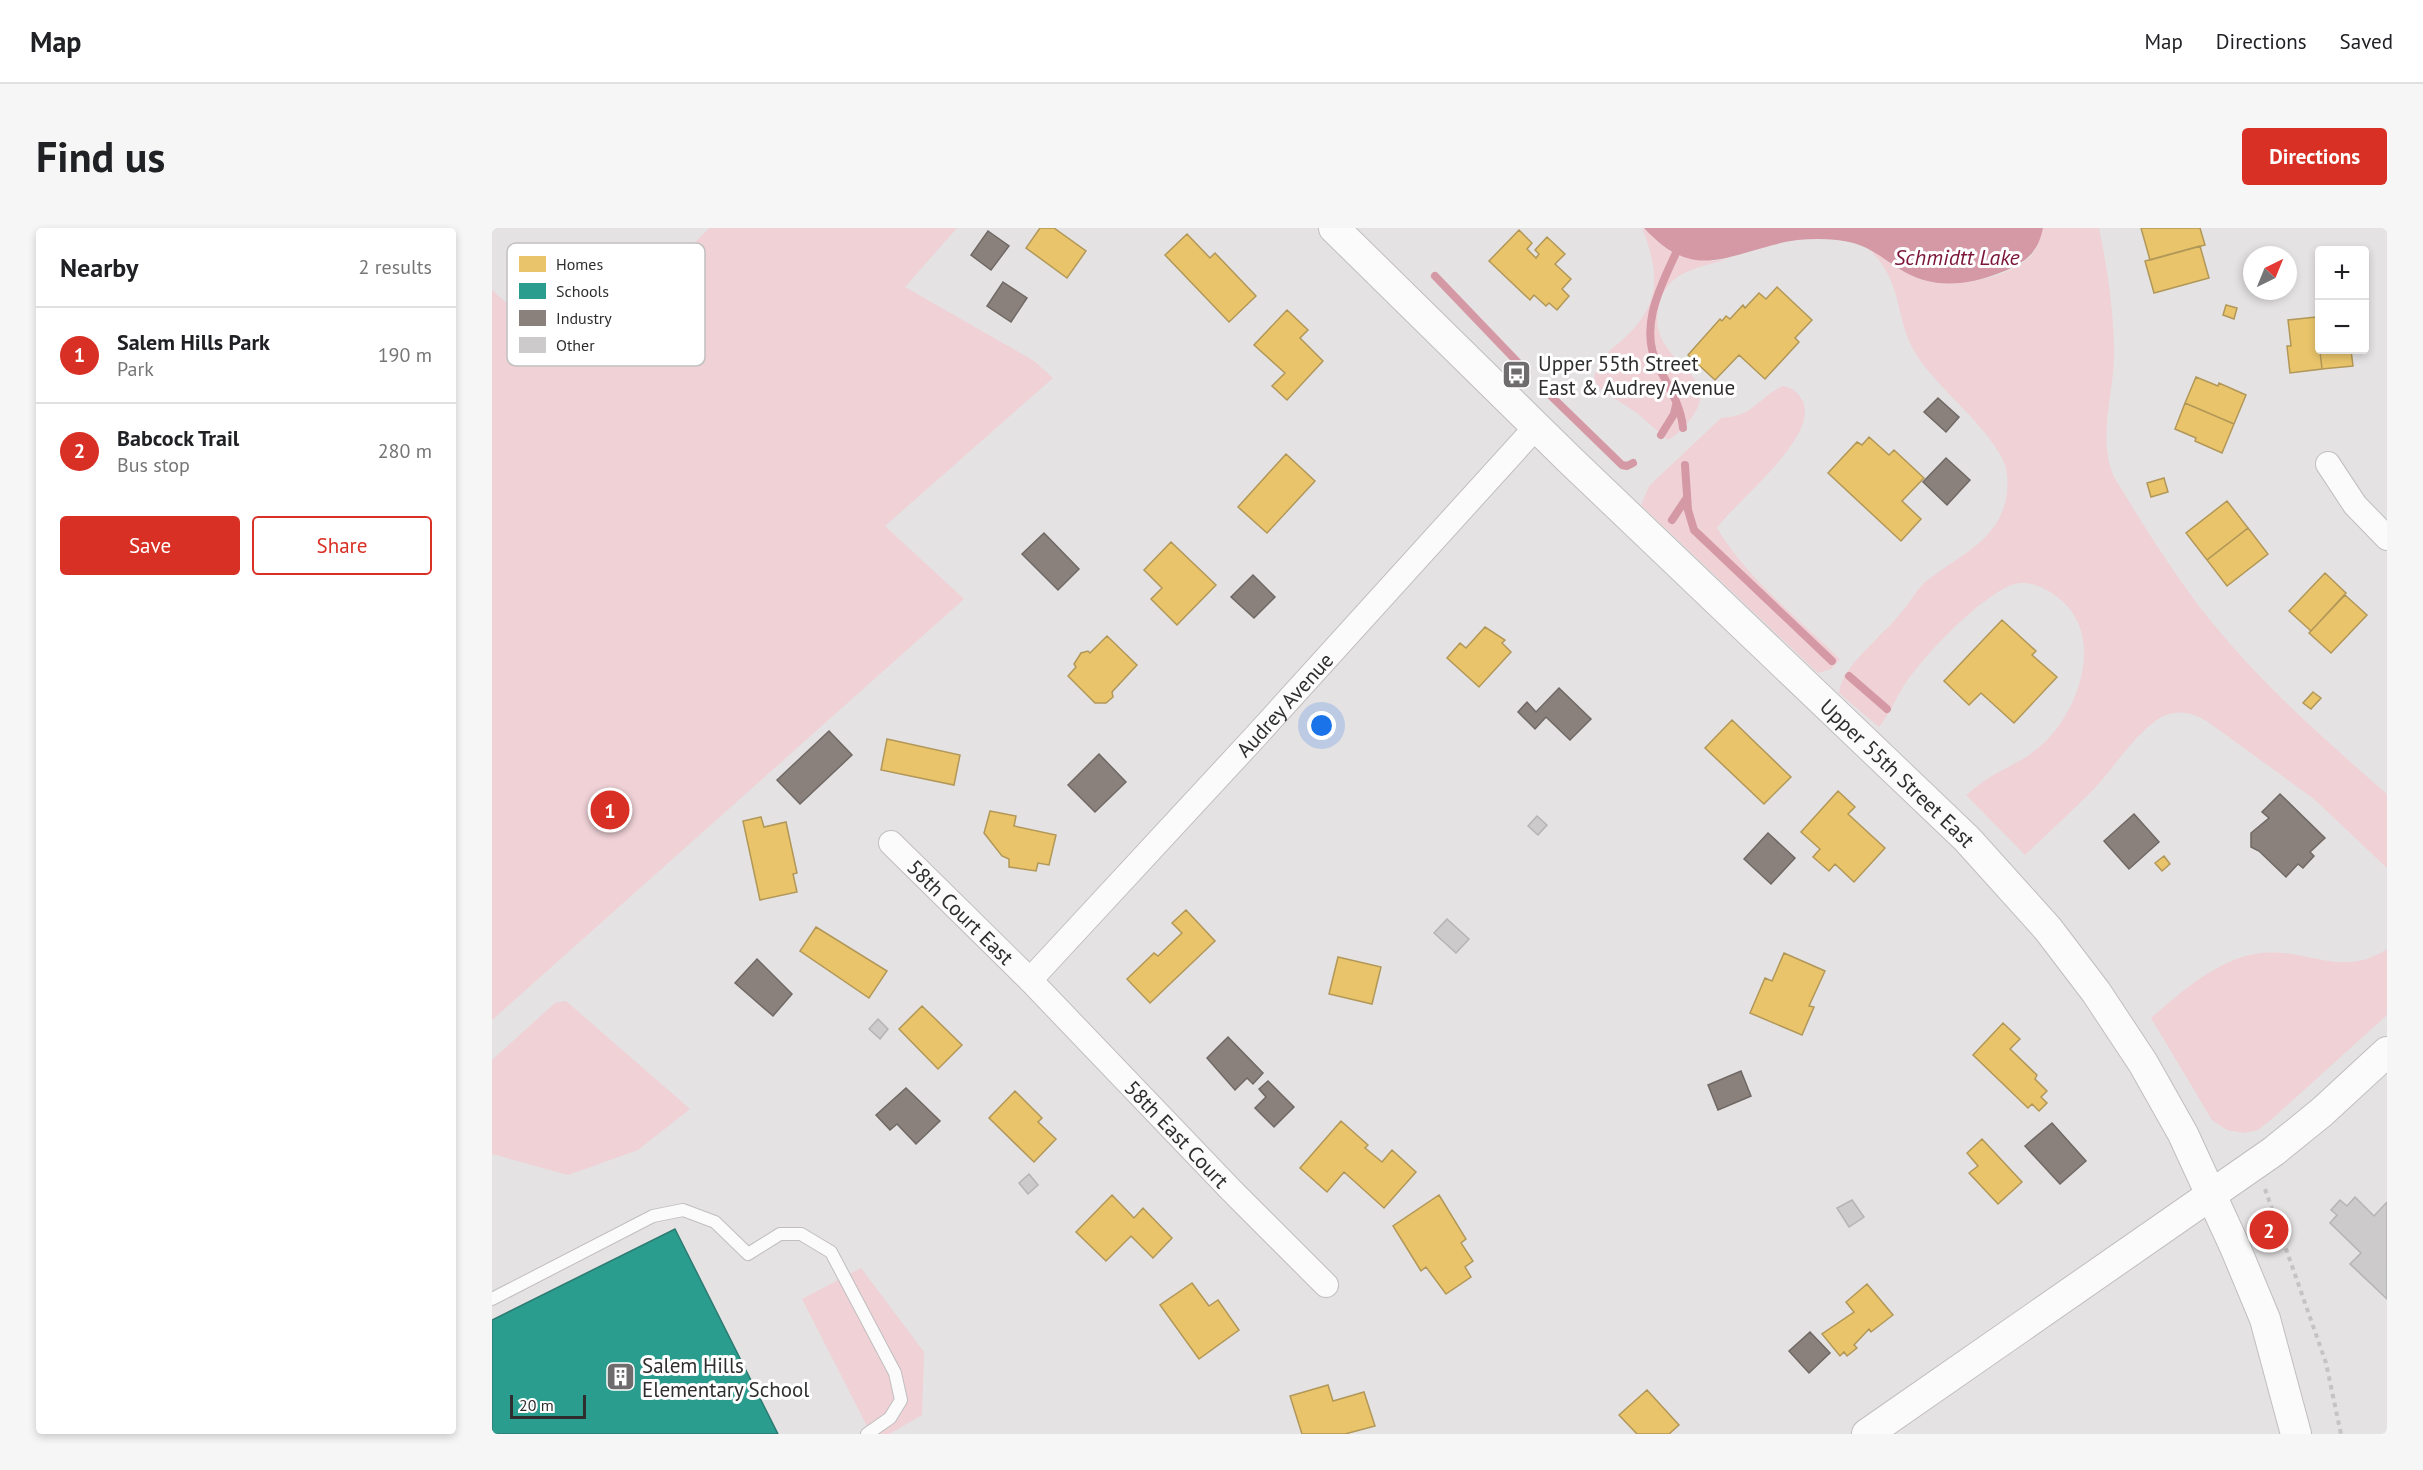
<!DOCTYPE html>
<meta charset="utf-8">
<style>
body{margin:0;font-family:"PT Sans",sans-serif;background:#f6f6f6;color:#202124}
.controls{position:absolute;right:18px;top:18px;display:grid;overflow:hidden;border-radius:6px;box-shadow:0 3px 9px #0003}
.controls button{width:54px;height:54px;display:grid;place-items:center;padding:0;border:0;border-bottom:2px solid #e0e0e0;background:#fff;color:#202124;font:30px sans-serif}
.compass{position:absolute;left:1751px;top:18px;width:54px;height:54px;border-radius:50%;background:#fff;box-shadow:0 3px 9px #0003;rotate:43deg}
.scale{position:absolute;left:18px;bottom:15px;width:76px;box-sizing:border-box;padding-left:6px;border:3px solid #2f2d2d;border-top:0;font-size:16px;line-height:21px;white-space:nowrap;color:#2f2d2d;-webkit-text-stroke:4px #fff;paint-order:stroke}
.you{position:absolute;left:830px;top:498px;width:21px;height:21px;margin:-15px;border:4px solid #fff;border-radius:50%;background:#1a73e8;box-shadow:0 0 0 9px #1a73e833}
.badge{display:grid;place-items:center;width:39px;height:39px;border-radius:50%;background:#d93025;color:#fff;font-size:20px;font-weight:700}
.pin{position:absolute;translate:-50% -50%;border:3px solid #fff;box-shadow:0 2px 6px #0006}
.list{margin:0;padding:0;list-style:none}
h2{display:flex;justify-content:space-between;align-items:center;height:78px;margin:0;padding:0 24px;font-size:26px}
h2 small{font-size:20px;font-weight:400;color:#757577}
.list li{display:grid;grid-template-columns:39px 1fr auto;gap:18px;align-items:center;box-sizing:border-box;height:96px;padding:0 24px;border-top:2px solid #e0e0e0}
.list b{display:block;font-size:22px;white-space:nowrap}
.list p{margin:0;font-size:20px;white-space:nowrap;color:#757577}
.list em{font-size:20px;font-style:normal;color:#757577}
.actions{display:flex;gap:12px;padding:18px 24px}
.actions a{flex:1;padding:14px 0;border:2px solid #d93025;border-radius:6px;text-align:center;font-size:21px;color:#d93025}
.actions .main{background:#d93025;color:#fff}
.map{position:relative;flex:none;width:1895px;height:1206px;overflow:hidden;border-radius:6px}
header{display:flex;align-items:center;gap:36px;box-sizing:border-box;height:84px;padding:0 30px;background:#fff;border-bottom:2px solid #e0e0e0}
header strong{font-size:28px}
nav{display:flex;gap:33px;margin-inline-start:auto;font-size:21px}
.intro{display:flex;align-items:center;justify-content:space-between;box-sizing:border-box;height:144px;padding:0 36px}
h1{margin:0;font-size:42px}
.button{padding:15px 27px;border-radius:6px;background:#d93025;color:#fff;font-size:21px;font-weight:700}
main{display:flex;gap:36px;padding:0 36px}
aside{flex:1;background:#fff;border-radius:6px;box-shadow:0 3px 9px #0003}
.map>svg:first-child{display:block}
.green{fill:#efd1d6}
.water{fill:#d599a6}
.homes{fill:#e9c46a;stroke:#b19758;stroke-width:1.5}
.schools{fill:#2a9d8f;stroke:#2c7b72;stroke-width:1.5}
.industry{fill:#8a817c;stroke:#6f6864;stroke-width:1.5}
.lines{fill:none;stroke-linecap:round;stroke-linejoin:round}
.stream{stroke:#d599a6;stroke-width:8}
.building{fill:#cccacb;stroke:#b5b3b4;stroke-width:1.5}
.service-casing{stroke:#c1bebf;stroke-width:14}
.minor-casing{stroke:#c1bebf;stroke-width:26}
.tertiary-casing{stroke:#c1bebf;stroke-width:32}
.path{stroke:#c5c3c4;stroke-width:4;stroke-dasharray:4.5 4.5;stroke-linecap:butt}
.service{stroke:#fbfbfb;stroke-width:12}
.minor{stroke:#fbfbfb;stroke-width:24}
.tertiary{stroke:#fbfbfb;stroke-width:30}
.labels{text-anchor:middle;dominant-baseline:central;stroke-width:6;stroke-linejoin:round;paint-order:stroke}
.poi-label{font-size:21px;fill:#2f2d2d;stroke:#fff;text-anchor:start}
.street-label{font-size:21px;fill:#2f2d2d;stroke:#fff}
.water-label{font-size:22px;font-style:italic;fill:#7b1638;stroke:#fff}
.key{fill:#fff;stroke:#c1c0c0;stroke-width:1.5}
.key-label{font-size:16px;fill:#2f2d2d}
</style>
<header>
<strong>Map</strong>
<nav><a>Map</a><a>Directions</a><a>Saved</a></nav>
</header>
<div class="intro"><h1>Find us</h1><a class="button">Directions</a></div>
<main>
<aside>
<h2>Nearby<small>2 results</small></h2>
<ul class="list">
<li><span class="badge">1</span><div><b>Salem Hills Park</b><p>Park</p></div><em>190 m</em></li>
<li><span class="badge">2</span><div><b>Babcock Trail</b><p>Bus stop</p></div><em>280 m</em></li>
</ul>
<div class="actions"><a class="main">Save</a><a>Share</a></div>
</aside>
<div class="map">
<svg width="1895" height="1206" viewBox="0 0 1895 1206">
<rect width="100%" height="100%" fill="#e5e2e3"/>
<path class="green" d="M217,0H465L413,59L542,133L561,150L393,298L472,371L0,792V62L85,138Z
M1150,0C1156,3 1161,10 1168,15C1190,32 1213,36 1240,30C1223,35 1202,39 1187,48C1176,55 1169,65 1167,78C1153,135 1230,141 1202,186C1195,196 1187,206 1176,212L1145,185L1108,161L1102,151C1104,134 1116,124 1128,114C1169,79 1169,48 1150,0Z
M1551,0H1607C1615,38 1621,79 1622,118C1624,162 1604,207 1622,249C1650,295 1678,340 1710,382C1764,451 1829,509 1895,566V640L1822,571L1716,494C1703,486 1693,482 1677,486C1651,493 1620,543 1600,563C1578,585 1555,606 1533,627L1474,567C1481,562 1488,555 1495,551C1521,535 1542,529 1562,504C1594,464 1611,396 1558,364C1546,357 1534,352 1519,357C1486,371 1433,426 1413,456C1404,470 1398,485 1387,499L1347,465C1350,442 1373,424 1388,407C1397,399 1405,390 1413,380C1419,372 1425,362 1432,355C1465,328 1509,313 1515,265C1516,252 1516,242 1510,230C1491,195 1455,168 1431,136C1398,95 1417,54 1372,17C1392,27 1407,43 1428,51C1457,62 1515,51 1538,29C1545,22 1549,9 1551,0Z
M1291,158C1301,160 1307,165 1311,174C1326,210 1245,272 1225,300C1255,351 1306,390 1348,431L1339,441L1326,445L1149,277L1157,258L1229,190C1263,188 1265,170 1291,158Z
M1895,721V787L1781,890L1766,902L1752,905L1735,902L1720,892L1659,790C1690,763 1727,730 1769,725C1816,720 1850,751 1895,721Z
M74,773L198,881L146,922L76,947L0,926V832L63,775Z
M369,1040L432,1124L430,1187L397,1206H379L310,1071Z"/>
<path class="water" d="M1152,0H1551C1546,25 1533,35 1510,44C1475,58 1439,62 1406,40C1383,25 1373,15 1345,12C1324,10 1301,11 1281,17C1226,32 1197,49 1152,0Z"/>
<path class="homes" d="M548,0H562L594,23L575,50L534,20Z
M1649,0H1708L1713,17L1658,32Z
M1027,2L1040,15L1035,21L1044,30L1047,26L1043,22L1055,9L1073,26L1063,36L1079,51L1070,61L1077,68L1065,82L1057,75L1054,78L1042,67L1038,72L997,33Z
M695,6L718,30L723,25L764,68L737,94L673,27Z
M1708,18L1717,50L1662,65L1653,33Z
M1285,59L1320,92L1303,110L1307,114L1273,151L1247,127L1223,152L1196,127L1228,91L1230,93L1234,88L1238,91L1251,77L1253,80L1267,65L1274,71Z
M1734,77L1745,80L1742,91L1731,87Z
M795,82L816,102L808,110L831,133L795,172L780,158L793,145L762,117Z
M1824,89H1828V122H1859L1861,138L1830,141Z
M1824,89L1830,141L1798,145L1795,118H1799L1796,92Z
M1704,149L1726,158L1727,155L1754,167L1742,196L1693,175Z
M1693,175L1742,196L1730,225L1703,213L1704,210L1683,201Z
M1377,209L1397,227L1402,222L1432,250L1410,273L1429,291L1409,313L1336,245L1365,214L1370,217Z
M794,226L823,253L775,305L746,279Z
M1672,250L1676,264L1659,269L1655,255Z
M1735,273L1756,300L1715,332L1694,305Z
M1756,300L1776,326L1735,358L1715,332Z
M679,314L724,357L685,397L659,371L670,360L652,342Z
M1833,345L1854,365L1819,403L1797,383Z
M1853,367L1875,387L1839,425L1817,405Z
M1510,392L1544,423L1540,427L1565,449L1522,495L1489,465L1477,477L1452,453Z
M993,399L1013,412L1010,415L1019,424L987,459L955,430L968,415L974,420Z
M615,408L645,437L620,464L621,469L614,475H603L576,448L584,439L582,436L589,425L596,423L598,425Z
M1821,464L1829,470L1819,481L1811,475Z
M1240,492L1299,549L1272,576L1213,520Z
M395,511L468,527L462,557L389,542Z
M1346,563L1363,579L1356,586L1393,620L1362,654L1343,636L1337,643L1321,629L1328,621L1309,604Z
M498,583L524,588L522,598L564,607L557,637L546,635L544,643L517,639V631L510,628L492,605Z
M269,589L272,599L294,594L305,645L301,646L305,664L268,672L251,593Z
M1672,628L1678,636L1670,643L1663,635Z
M694,682L723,713L658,775L635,751L662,725L666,728L690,705L680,695Z
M324,699L395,743L377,770L308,723Z
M1292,725L1333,743L1317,778L1322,779L1310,807L1258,785L1273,750L1280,753Z
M846,729L889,739L880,776L837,766Z
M430,778L470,817L446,841L407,801Z
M1511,795L1528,811L1518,821L1545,847L1543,851L1555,863L1549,869L1555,875L1547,883L1540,876L1536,880L1481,827Z
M523,863L550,890L546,894L564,911L542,934L497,890Z
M849,893L876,917L873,920L890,934L900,922L924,944L892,980L852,944L835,964L808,940Z
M1490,911L1530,954L1506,976L1477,945L1486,938L1475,925Z
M620,967L642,990L651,980L680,1010L661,1030L639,1008L614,1033L584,1004Z
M947,967L974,1011L969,1015L981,1033L973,1039L979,1049L954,1066L934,1039L929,1043L901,998Z
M700,1055L717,1078L726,1072L747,1102L707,1131L668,1077Z
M1375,1056L1401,1087L1379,1104L1377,1101L1362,1117L1365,1120L1355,1128L1352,1124L1348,1128L1330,1106L1362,1084L1354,1074Z
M836,1157L841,1173L872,1164L883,1198L853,1206H810L798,1168Z
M1155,1162L1187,1197L1177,1206H1145L1127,1187Z"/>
<path class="schools" d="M183,1001L286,1206H0V1092Z"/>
<path class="industry" d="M496,3L517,18L499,42L479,27Z
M511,54L535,70L519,94L495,78Z
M1446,170L1467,189L1454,204L1432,184Z
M1454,230L1478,252L1455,277L1431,254Z
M552,305L587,341L566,362L530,326Z
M761,347L783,369L762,390L739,369Z
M1067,460L1099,491L1078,512L1054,489L1043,501L1026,484L1035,474L1044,484Z
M337,503L360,527L308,576L285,552Z
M607,526L634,554L603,584L576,557Z
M1788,566L1833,610L1818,624L1822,628L1811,640L1806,636L1794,649L1767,623L1759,619V605L1777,590L1770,584Z
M1642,586L1667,614L1637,641L1612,613Z
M1276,605L1303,630L1279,656L1252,631Z
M265,731L300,766L281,788L243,755Z
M736,809L771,845L761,856L755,850L743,862L715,830Z
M1249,843L1259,868L1226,882L1216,857Z
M776,853L802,879L782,899L763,880L774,869L767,861Z
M414,860L448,893L424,916L405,896L398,902L384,887Z
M1560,895L1594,933L1568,956L1533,918Z
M1318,1104L1338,1125L1317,1145L1297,1123Z"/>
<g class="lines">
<path class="stream" d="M1184,25C1167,61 1146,102 1167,140C1177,159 1189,178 1191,200
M943,48L1035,144
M1058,167L1130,237L1135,238L1141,235
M1169,207L1182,186L1184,177
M1193,237L1196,282L1202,302L1340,433
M1180,292L1194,271
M1357,448L1395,481"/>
</g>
<path class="building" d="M1045,588L1055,597L1046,607L1036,598Z
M955,691L977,711L964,725L942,705Z
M386,791L396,801L388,811L377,801Z
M537,946L546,957L536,966L527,955Z
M1863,969L1882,988L1895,974V1071L1858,1036L1869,1025L1838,995L1845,987L1839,982L1848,972L1855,978Z
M1360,972L1372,989L1357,999L1345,980Z"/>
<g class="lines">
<defs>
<path id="service" d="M0,1071L161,988L191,982L223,994L256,1026L288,1006H309L339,1024L403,1145L409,1172L398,1190L375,1206"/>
<g id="minor">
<path d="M1836,236L1863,277L1895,310"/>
<path id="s1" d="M399,615L538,752L740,963L834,1057"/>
<path id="s2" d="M538,752L763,509L1044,199"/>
</g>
<g id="tertiary">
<path id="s3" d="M842,0L1078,232L1475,611L1556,701L1604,764L1651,835L1691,906L1743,1019L1773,1091L1804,1206"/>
<path d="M1375,1206L1782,923L1830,884L1895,824"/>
</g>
</defs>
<use href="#service" class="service-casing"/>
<use href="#minor" class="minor-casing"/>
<use href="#tertiary" class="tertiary-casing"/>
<path class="path" d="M1773,961L1834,1135L1849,1206"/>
<use href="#service" class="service"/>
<use href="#minor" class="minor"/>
<use href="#tertiary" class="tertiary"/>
</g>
<defs>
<symbol id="bus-square" viewBox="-11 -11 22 22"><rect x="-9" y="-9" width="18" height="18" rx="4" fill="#6f6c6d" stroke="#fff"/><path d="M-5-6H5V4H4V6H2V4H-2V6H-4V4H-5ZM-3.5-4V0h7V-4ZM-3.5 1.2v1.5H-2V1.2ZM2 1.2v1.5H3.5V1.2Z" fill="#fff"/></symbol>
<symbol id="building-square" viewBox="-11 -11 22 22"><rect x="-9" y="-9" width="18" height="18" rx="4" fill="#6f6c6d" stroke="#fff"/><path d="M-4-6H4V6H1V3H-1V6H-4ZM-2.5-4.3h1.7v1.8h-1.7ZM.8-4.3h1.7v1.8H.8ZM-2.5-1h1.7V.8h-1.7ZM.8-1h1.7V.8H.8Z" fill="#fff"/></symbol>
</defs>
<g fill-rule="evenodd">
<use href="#bus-square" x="1008" y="130" width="33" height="33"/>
<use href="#building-square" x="112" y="1132" width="33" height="33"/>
</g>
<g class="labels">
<g class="poi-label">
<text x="1046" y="135">Upper 55th Street<tspan x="1046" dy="24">East &amp; Audrey Avenue</tspan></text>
<text x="150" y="1137">Salem Hills<tspan x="150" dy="24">Elementary School</tspan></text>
</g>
<g class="street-label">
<text stroke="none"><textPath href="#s2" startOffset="375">Audrey Avenue</textPath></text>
<text stroke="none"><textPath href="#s3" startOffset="784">Upper 55th Street East</textPath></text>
<text stroke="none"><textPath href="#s1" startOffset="98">58th Court East</textPath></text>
<text stroke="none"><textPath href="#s1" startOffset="408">58th East Court</textPath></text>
</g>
<g class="water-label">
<text x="1465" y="29">Schmidtt Lake</text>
</g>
</g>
<rect x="15" y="15" width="198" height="123" rx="9" class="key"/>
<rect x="27" y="28" width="27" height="16" fill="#e9c46a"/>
<rect x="27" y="55" width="27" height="16" fill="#2a9d8f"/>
<rect x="27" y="82" width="27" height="16" fill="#8a817c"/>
<rect x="27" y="109" width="27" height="16" fill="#cccacb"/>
<g class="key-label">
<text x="64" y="42">Homes</text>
<text x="64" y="69">Schools</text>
<text x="64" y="96">Industry</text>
<text x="64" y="123">Other</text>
</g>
</svg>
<div class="controls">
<button>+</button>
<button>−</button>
</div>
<svg class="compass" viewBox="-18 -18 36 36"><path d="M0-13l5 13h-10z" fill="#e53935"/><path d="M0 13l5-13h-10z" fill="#757577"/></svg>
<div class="scale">20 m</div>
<div class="you"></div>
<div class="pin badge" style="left:118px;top:582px">1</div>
<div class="pin badge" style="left:1777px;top:1002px">2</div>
</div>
</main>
